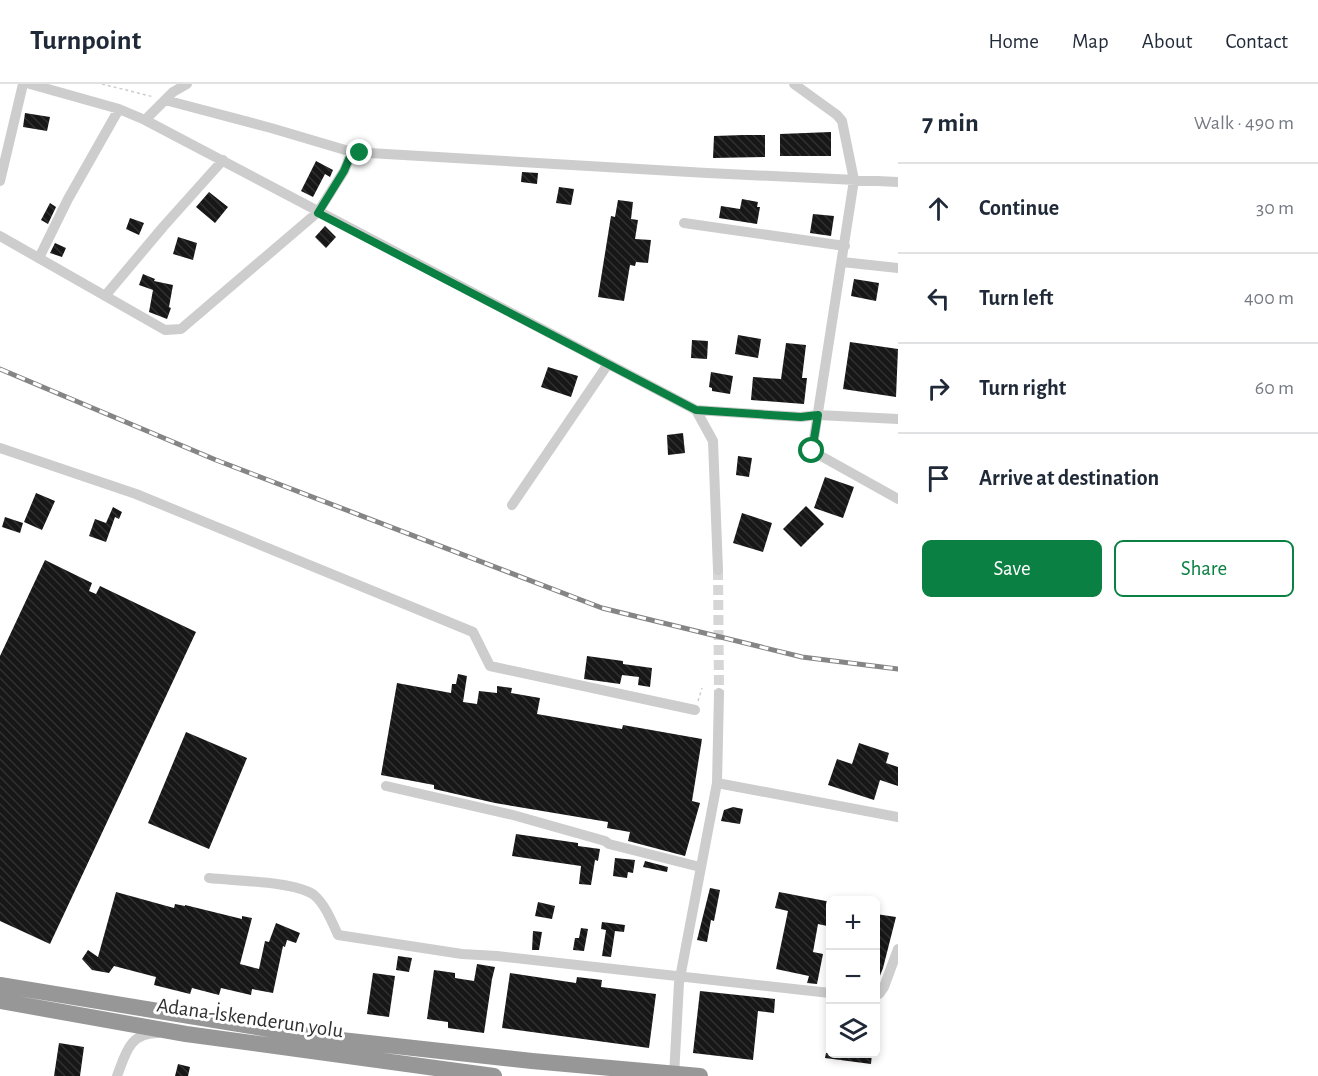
<!DOCTYPE html>
<meta charset="utf-8">
<style>
body{margin:0;font-family:"Alegreya Sans",sans-serif;background:#f2f2f3;color:#1f2937}
.controls{position:absolute;right:18px;bottom:18px;display:grid;overflow:hidden;border-radius:9px;box-shadow:0 3px 9px #0003}
.controls button{width:54px;height:54px;display:grid;place-items:center;padding:0;border:0;border-bottom:2px solid #e0e1e3;background:#fff;color:#1f2937;font:30px sans-serif}
.stop{position:absolute;width:18px;height:18px;margin:-14px;border:4px solid #0b8043;border-radius:50%;background:#fff}
.stop.end{background:#0b8043;border-color:#fff;box-shadow:0 2px 6px #0008}
.list{margin:0;padding:0;list-style:none}
h2{display:flex;justify-content:space-between;align-items:center;height:78px;margin:0;padding:0 24px;font-size:26px}
h2 small{font-size:20px;font-weight:400;color:#747a83}
.list li{display:grid;grid-template-columns:39px 1fr auto;gap:18px;align-items:center;box-sizing:border-box;height:90px;padding:0 24px;border-top:2px solid #e0e1e3}
.list b{display:block;font-size:22px;white-space:nowrap}
.list em{font-size:20px;font-style:normal;color:#747a83}
.actions{display:flex;gap:12px;padding:18px 24px}
.actions a{flex:1;padding:14px 0;border:2px solid #0b8043;border-radius:9px;text-align:center;font-size:21px;color:#0b8043}
.actions .main{background:#0b8043;color:#fff}
.icon{flex:none;width:33px;height:33px;fill:none;stroke:currentColor;stroke-width:2;stroke-linecap:round;stroke-linejoin:round}
.map{position:relative;flex:none;width:898px;height:992px;overflow:hidden}
header{display:flex;align-items:center;gap:36px;box-sizing:border-box;height:84px;padding:0 30px;background:#fff;border-bottom:2px solid #e0e1e3}
header strong{font-size:28px}
nav{display:flex;gap:33px;margin-inline-start:auto;font-size:21px}
main{display:flex}
aside{flex:1;background:#fff}
.map>svg:first-child{display:block}
.building{fill:url(#building-back-hatch)}
.lines{fill:none;stroke-linecap:round;stroke-linejoin:round}
.minor-tunnel{stroke:#d6d6d6;stroke-width:10;stroke-dasharray:10 5;stroke-linecap:butt}
.path{stroke:#cdcdcd;stroke-width:1.5;stroke-dasharray:3 3;stroke-linecap:butt}
.minor{stroke:#cdcdcd;stroke-width:10}
.highway{stroke:#979797;stroke-width:16}
.rail-casing{stroke:#858585;stroke-width:5}
.rail{stroke:#fff;stroke-width:3;stroke-dasharray:9;stroke-linecap:butt}
.route{stroke:#0b8043;stroke-width:8}
.labels{text-anchor:middle;dominant-baseline:central;stroke-width:6;stroke-linejoin:round;paint-order:stroke}
.street-label{font-size:21px;fill:#303030;stroke:#fff}
</style>
<header>
<strong>Turnpoint</strong>
<nav><a>Home</a><a>Map</a><a>About</a><a>Contact</a></nav>
</header>
<main>
<div class="map">
<svg width="898" height="992" viewBox="0 0 898 992">
<defs>
<pattern id="building-back-hatch" width="6" height="6" patternUnits="userSpaceOnUse" patternTransform="scale(1.5)"><rect width="6" height="6" fill="#171717"/><path d="M-1 5l2 2M0 0l6 6M5-1l2 2" fill="none" stroke="#303030"/></pattern>
</defs>
<rect width="100%" height="100%" fill="#fff"/>
<path class="building" d="M25,29L50,33L47,47L23,43Z
M831,48V72H780V50Z
M743,51H765V73L713,74L714,52Z
M316,77L333,86L330,93L325,90L313,113L301,107Z
M522,88L538,89L537,100L521,98Z
M559,103L574,105L571,121L556,119Z
M209,108L228,123L215,139L196,123Z
M742,115L758,118L757,123H760L757,140L719,134L721,122L740,125Z
M618,116L633,118L631,135L638,136L635,155L651,156L648,179L636,178L635,182L630,181L624,217L598,213L611,132L615,133Z
M50,119L56,123L48,140L41,136Z
M813,130L834,132L831,152L810,149Z
M130,134L144,139L139,151L126,145Z
M325,142L336,153L326,164L315,153Z
M178,153L197,159L193,176L173,170Z
M55,159L66,164L62,173L50,169Z
M143,190L155,195L154,197L173,201L169,223L171,224L167,235L149,228L153,206L139,201Z
M854,195L879,199L876,217L851,212Z
M738,251L761,255L758,274L735,270Z
M692,256L708,257L707,275L691,274Z
M850,258L898,265L896,313L843,305Z
M786,259L806,261L802,294H807L804,320L751,316L753,293L781,295Z
M548,283L578,292L571,313L541,303Z
M711,288L733,292L730,310L712,307V304L709,303Z
M683,349L685,369L668,371L667,351Z
M738,372L752,374L749,393L736,391Z
M825,393L854,403L843,434L814,424Z
M36,409L55,417L42,446L24,438Z
M806,422L824,440L801,463L783,445Z
M113,423L122,428L119,435L115,433L106,458L89,452L95,435L106,439Z
M742,429L772,439L763,468L733,459Z
M5,433L23,439L20,449L2,443Z
M45,476L92,499L89,507L96,510L100,502L196,548L50,860L0,837V572Z
M587,572L623,577V580L652,584L650,603L638,601L639,593L622,591L620,600L584,595Z
M458,590L467,592L463,618L477,620L479,607L497,609V602L512,604L511,609L540,614L537,630L622,645L623,641L702,655L692,717L700,719L685,772L628,757L630,748L607,744L608,738L495,719L434,705V701L381,691L397,599L451,609L452,600H456Z
M186,648L247,674L209,765L148,739Z
M859,659L889,669L886,679L898,683V702L880,696L874,716L828,701L837,675L852,680Z
M733,723L743,725L740,740L721,737L724,726Z
M516,750L578,759V762L600,765L598,777L595,776L591,801L579,800L581,782L512,772Z
M615,774L635,776L633,789L628,788L627,794L613,792Z
M645,777L668,783L667,788L643,783Z
M710,804L720,806L714,837L711,836L707,858L697,856Z
M116,808L174,824L175,820L185,822V821L242,835V832L252,834L240,880L259,885L265,857L269,858L276,839L300,849L296,859L287,856L285,863L283,862L273,909L252,905L251,911L221,904L219,911L192,904L190,910L154,901L156,893L114,882L109,889L92,886L82,875L88,866L98,873Z
M779,808L831,818L827,842L818,840L813,868L823,870L817,900L807,899L809,892L776,885L788,827L775,824Z
M538,818L555,822L552,835L535,832Z
M876,830L896,833L883,884L876,902Z
M602,838L625,841L624,848L615,847L611,873L602,872L606,846L601,845Z
M581,844L588,845L584,867L573,866L575,854H579Z
M533,847L542,848L539,866H532Z
M398,872L412,874L409,888L396,886Z
M477,880L495,883L492,895L484,949L448,944V938L427,935L434,886L455,889V894L474,897Z
M373,889L395,892L389,933L367,930Z
M510,889L576,899L577,893L602,896L601,903L656,910L649,964L502,944Z
M700,907L775,915L774,929L758,927L753,976L693,969Z
M59,959L84,963L80,992H54Z
M826,969H872L871,980L825,974Z
M178,980L190,983L188,992H175Z"/>
<g class="lines">
<path class="minor-tunnel" d="M718,486L719,609"/>
<path class="path" d="M102,0L154,13
M698,617L702,604"/>
<path class="minor" d="M30,0L119,25L145,36L696,326L713,357L718,486
M794,0L837,31L842,37L854,96L812,367L898,415
M165,16L271,44L352,68L707,89L898,98
M145,36L173,8L187,0
M0,97L23,0
M684,139L845,162
M0,152L165,246L181,245L318,128L344,87L352,68
M39,174L68,115L119,25
M842,178L898,184
M105,212L163,143L223,76
M696,326L801,333L818,331L898,335
M0,364L136,410L473,548L490,582L695,626
M512,421L608,280
M717,699L898,733
M386,702L513,731L605,757L609,760L700,783
M209,794C234,797 295,797 314,811C325,820 332,838 338,851L462,870L497,872L830,909
M876,911L879,910L884,903L898,865
M117,992C126,969 129,949 158,949
M674,992L679,899L717,699L719,609"/>
<path class="highway" d="M0,901L323,954L532,977L700,992
M0,917L186,950L494,992"/>
<defs>
<path id="rail" d="M0,285L216,376L602,524L802,573L898,585"/>
</defs>
<use href="#rail" class="rail-casing"/>
<use href="#rail" class="rail"/>
</g>
<g class="lines">
<path class="route" d="M360,69L352,68L344,87L318,129L696,326L801,333L818,331L812,367"/>
</g>
<g class="labels">
<g class="street-label">
<text transform="translate(250 934) rotate(8)">Adana-İskenderun yolu</text>
</g>
</g>
</svg>
<div class="controls">
<button>+</button>
<button>−</button>
<button><svg class="icon" aria-label="layers" viewBox="0 0 24 24"><path d="M12 4l9 5-9 5-9-5zM3 14l9 5 9-5"/></svg></button>
</div>
<div class="stop" style="left:812px;top:367px"></div>
<div class="stop end" style="left:360px;top:69px"></div>
</div>
<aside>
<h2>7 min<small>Walk · 490 m</small></h2>
<ul class="list">
<li><svg class="icon" aria-label="ahead" viewBox="0 0 24 24"><path d="M12 20V5M6 11l6-6 6 6"/></svg><div><b>Continue</b></div><em>30 m</em></li>
<li><svg class="icon" aria-label="left" viewBox="0 0 24 24"><path d="M17 20v-9H6M10 6l-5 5 5 5"/></svg><div><b>Turn left</b></div><em>400 m</em></li>
<li><svg class="icon" aria-label="right" viewBox="0 0 24 24"><path d="M7 20v-9h11M14 6l5 5-5 5"/></svg><div><b>Turn right</b></div><em>60 m</em></li>
<li><svg class="icon" aria-label="arrive" viewBox="0 0 24 24"><path d="M6 21V4h12l-3 4 3 4H6"/></svg><div><b>Arrive at destination</b></div></li>
</ul>
<div class="actions"><a class="main">Save</a><a>Share</a></div>
</aside>
</main>
